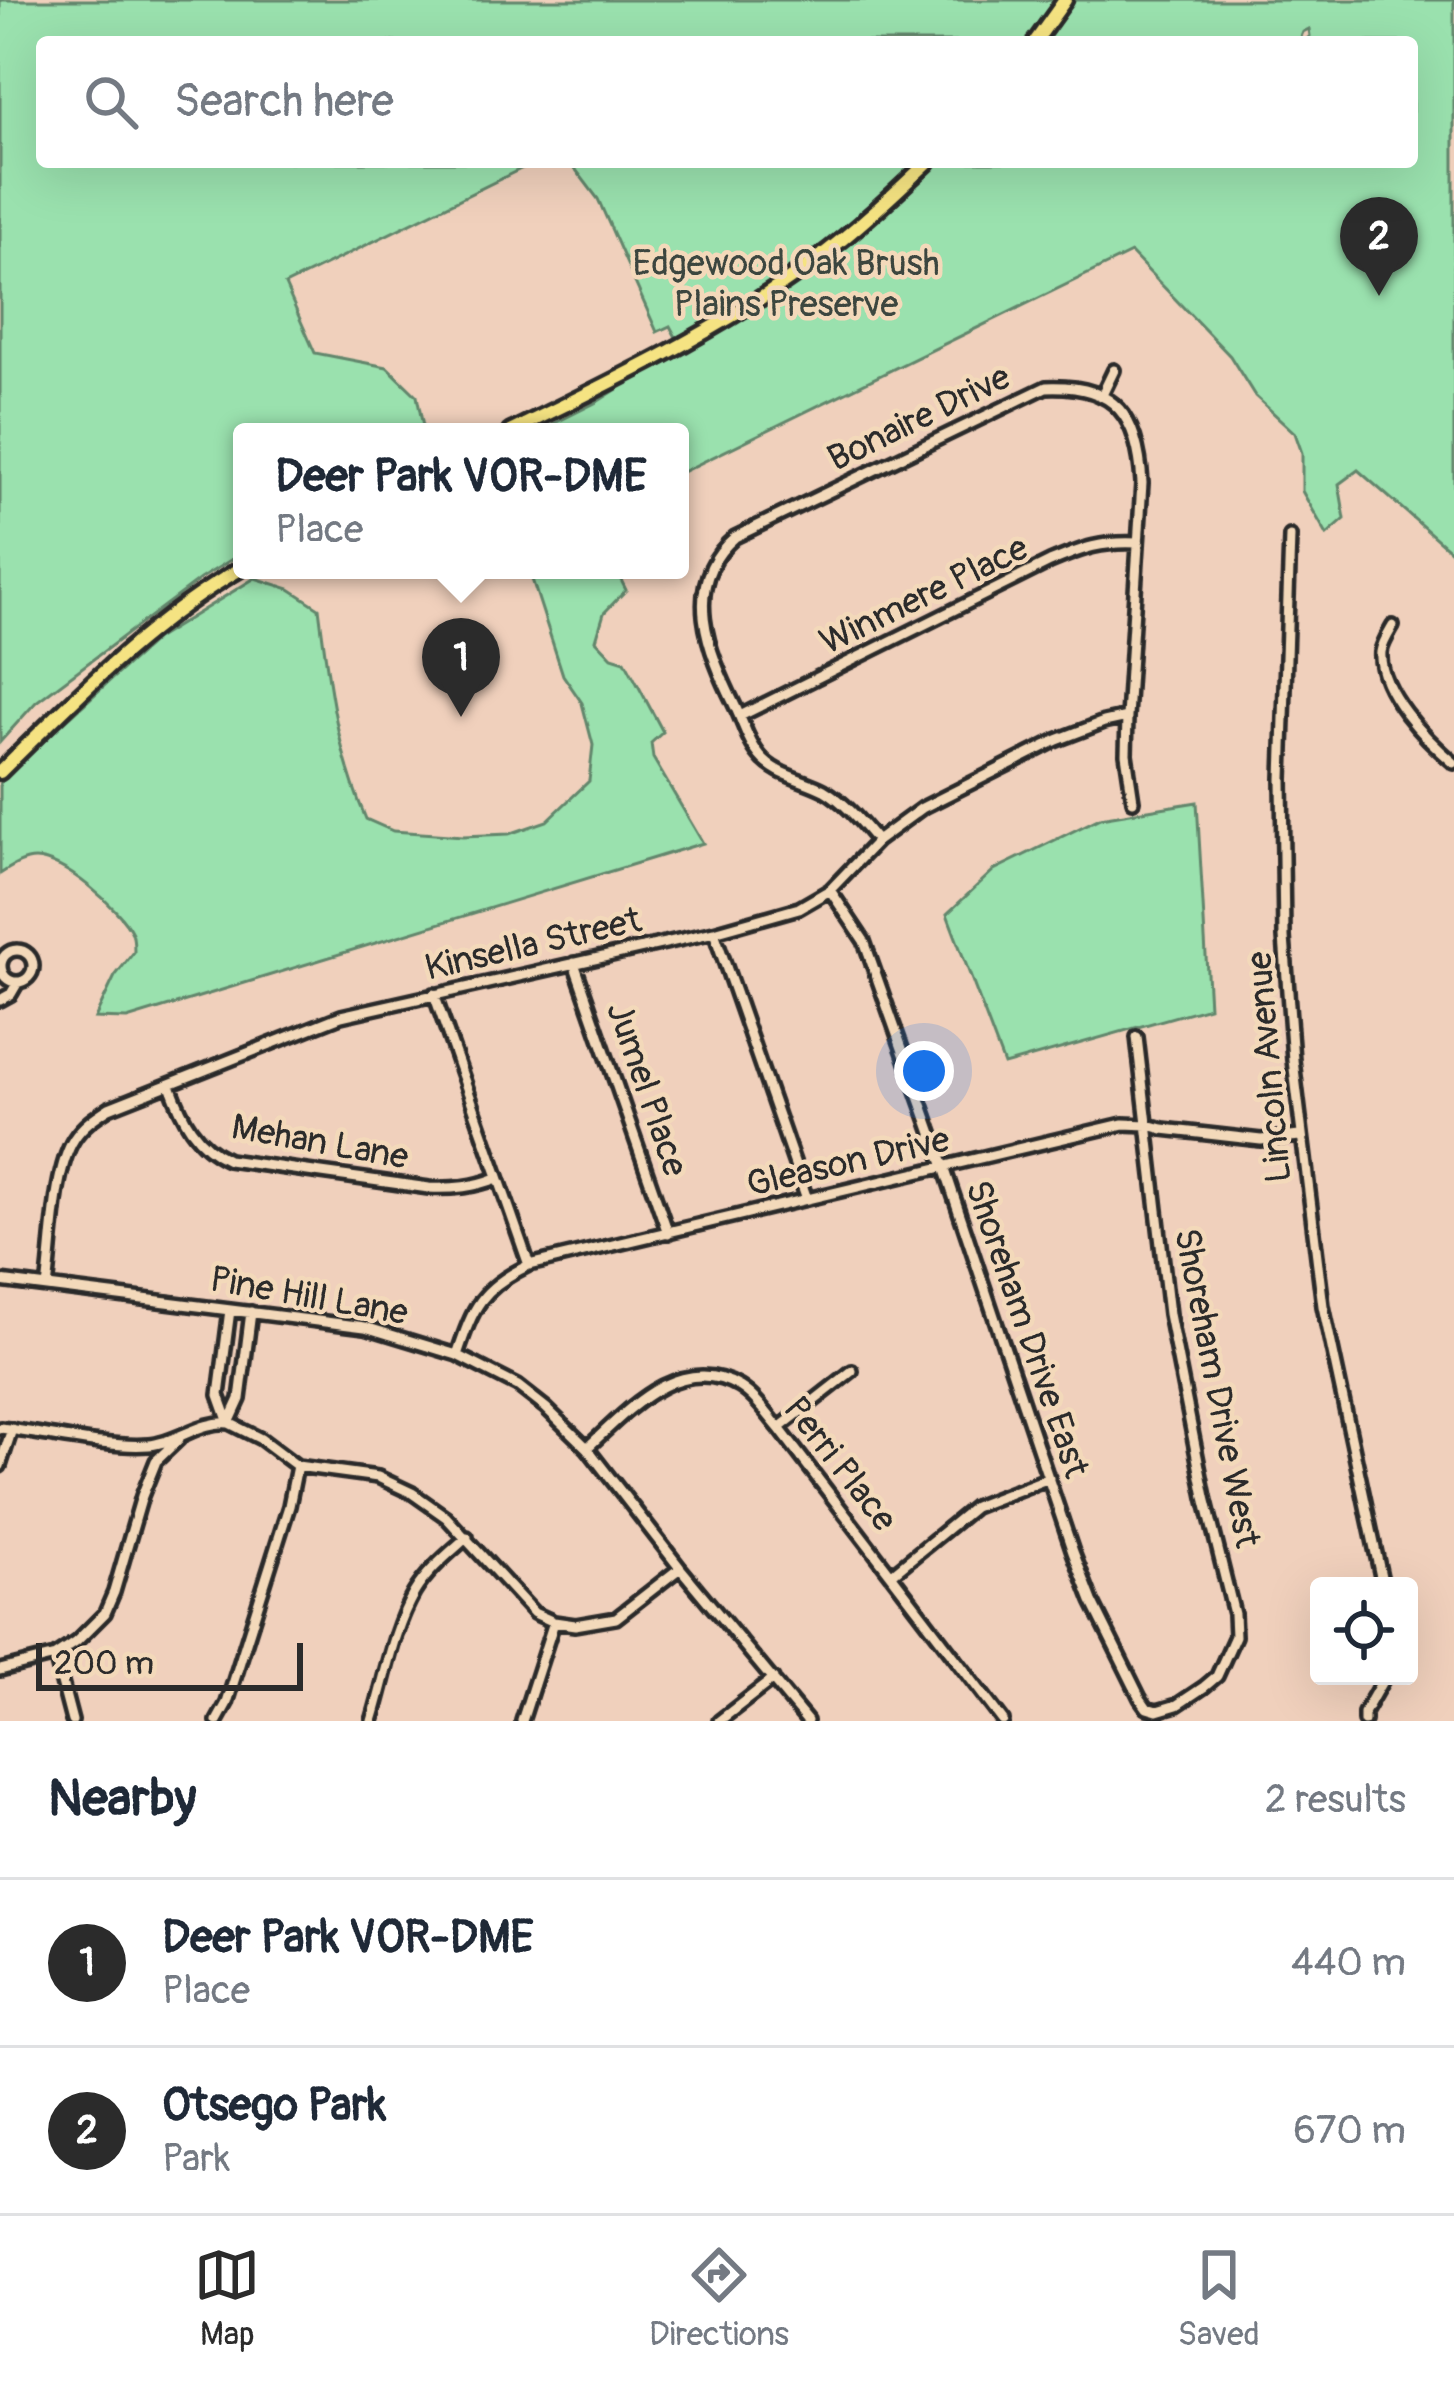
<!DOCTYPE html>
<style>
body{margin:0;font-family:Pangolin,sans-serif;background:#f2f2f3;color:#1f2937}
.controls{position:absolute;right:36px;bottom:36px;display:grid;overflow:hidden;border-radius:12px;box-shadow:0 12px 48px #0002}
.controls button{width:108px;height:108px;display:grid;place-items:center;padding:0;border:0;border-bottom:3px solid #e0e1e3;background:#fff;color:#1f2937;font:60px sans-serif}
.scale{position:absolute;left:36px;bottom:30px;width:267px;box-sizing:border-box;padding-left:12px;border:6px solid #2b2b2b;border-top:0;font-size:33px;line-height:42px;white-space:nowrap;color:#2b2b2b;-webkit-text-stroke:9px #f3d9ba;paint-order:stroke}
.you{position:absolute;left:924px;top:1071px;width:42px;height:42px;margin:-30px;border:9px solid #fff;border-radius:50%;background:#1a73e8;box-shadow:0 0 0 18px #1a73e833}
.badge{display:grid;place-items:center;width:78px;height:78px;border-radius:50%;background:#2b2b2b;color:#fff;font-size:39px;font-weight:700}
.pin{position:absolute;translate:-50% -99px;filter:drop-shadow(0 3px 6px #0008)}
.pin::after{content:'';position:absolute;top:63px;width:42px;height:36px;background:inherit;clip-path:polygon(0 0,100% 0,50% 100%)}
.popup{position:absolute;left:233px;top:423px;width:456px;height:156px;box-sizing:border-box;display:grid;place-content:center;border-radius:12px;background:#fff;filter:drop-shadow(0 3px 9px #0005);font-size:39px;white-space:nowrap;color:#747a83}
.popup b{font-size:45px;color:#1f2937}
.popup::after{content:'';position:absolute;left:50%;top:100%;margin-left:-24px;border:24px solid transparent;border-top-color:#fff}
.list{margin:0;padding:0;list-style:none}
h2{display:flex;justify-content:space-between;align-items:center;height:156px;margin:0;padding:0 48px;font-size:51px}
h2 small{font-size:39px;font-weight:400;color:#747a83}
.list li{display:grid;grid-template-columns:78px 1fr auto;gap:36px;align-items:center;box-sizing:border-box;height:168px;padding:0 48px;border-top:3px solid #e0e1e3}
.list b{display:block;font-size:45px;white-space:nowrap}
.list p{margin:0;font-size:39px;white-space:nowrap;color:#747a83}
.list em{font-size:39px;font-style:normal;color:#747a83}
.icon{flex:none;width:66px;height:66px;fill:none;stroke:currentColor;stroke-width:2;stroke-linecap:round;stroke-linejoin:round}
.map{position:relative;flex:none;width:1454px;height:1721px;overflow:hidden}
.search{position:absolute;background:#fff;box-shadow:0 12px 48px #0002;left:36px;right:36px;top:36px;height:132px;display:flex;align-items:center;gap:30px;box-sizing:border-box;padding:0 42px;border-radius:12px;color:#747a83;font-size:45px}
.sheet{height:492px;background:#fff}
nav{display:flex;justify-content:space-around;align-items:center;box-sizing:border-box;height:168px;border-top:3px solid #e0e1e3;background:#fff;font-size:33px;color:#747a83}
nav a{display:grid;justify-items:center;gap:6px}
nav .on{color:#2b2b2b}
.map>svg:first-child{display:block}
.green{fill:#9ae1ae;stroke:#62866c;stroke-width:3}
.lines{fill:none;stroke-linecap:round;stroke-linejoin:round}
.minor-casing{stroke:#2b2b2b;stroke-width:18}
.major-casing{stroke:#2b2b2b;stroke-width:21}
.minor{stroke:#f3d9ba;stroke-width:9}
.major{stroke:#f5e382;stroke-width:12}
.labels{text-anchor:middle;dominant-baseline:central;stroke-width:9;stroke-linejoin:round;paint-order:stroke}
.park-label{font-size:36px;fill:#3c463f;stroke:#f3d9ba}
.street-label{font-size:36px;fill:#2b2b2b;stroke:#f3d9ba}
</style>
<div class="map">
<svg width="1454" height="1721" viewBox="0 0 1454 1721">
<rect width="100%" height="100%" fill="#f0d0bc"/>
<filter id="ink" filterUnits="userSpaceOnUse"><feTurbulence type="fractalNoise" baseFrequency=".00833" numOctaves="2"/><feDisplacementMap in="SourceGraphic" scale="24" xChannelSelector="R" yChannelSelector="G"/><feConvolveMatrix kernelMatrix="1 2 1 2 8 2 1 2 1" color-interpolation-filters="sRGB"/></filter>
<g filter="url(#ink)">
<path class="green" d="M0,0H1454V554L1358,470L1339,484L1345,519L1327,535L1302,491V453L1295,433L1255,396L1230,356L1131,253L680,473V432H537L597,402L677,351V339L670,326L657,332L598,199L570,162H1412V42H1304L1310,36L1309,29L1303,32L1299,42H42V162H535L285,285L315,353L387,367L417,396L424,432H242V553L200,579L36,702L0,742Z
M529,570H616L626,590L604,613L596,640L612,657L625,661L663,732L651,743L653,758L703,843L127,1019L95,1018L115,976L134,952C134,946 134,938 132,933C120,908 63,859 35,859C22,859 10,868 0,874V783L7,774L156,639L255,578L290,589L319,608C328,680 337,752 366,819L393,831L463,836L509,834L547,821L589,781L593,745L582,703L563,675Z
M1197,802L1209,1007L1004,1065L947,914L994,870L1100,818Z"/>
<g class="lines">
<defs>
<path id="minor" d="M1102,395L1114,370
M1290,536L1282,779L1284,937L1293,1060L1323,1306L1383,1586
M1393,626C1389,633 1382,644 1381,652C1378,691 1427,740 1454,763
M740,716L1050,562C1083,548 1102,541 1138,543
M877,841C861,822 846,803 824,790C803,779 775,775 760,756C748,742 743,722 735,706C708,651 680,584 735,537L1046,387C1117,384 1138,417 1142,483L1127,717L1126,754L1133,801
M830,890L864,941L944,1167L1073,1552L1092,1601L1140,1698L1147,1708L1157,1711L1177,1705L1204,1687L1217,1676L1235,1636L1234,1614L1205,1497L1169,1314L1137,1037
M714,932L807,1199
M1 966a16 16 0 1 1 32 0a16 16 0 1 1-32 0Z
M574,963L668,1233
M434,994L529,1265
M0,1000L11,994L18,982
M170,1085C182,1118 195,1145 228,1160L429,1188C454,1189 474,1187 497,1178
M0,1281L365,1327L457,1355L518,1386L546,1408L587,1448L680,1568L807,1721
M47,1287C53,1247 53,1172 74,1139C83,1125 95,1117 109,1108L341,1016L714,932L799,908L830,890L877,841L922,808L1057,740L1104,722L1127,717
M230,1310L219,1395L229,1423L261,1439L297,1466L378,1477L412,1493L446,1517L534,1613L554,1622L575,1625L616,1618L680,1568
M457,1355C473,1307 481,1288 529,1265L1123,1124L1148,1125L1163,1129L1261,1140L1300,1136
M229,1423L240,1399L251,1312
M0,1428C46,1433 104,1448 149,1445C176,1443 202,1420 229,1423
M779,1428L852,1371
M587,1448C627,1411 680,1351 740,1387C756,1397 767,1414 779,1428L1003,1721
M0,1466L12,1429
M892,1574L974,1507L1049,1478
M55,1656L72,1721
M0,1670L55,1656L76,1642L105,1613L114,1592L142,1496L156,1461L179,1439
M217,1721L227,1703L289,1506L297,1466
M372,1721C385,1680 392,1631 414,1593C427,1571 448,1554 467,1537
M522,1721L554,1622
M719,1721L773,1679
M1364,1721V1713L1385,1676"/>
<path id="major" d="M1035,42L1065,0
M510,432C615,380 722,330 816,260C856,230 892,196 928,162
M0,772C75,698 149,621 242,568"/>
</defs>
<use href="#minor" class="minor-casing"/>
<use href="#major" class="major-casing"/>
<use href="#minor" class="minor"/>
<use href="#major" class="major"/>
</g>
</g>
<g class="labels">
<g class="park-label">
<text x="786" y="263">Edgewood Oak Brush<tspan x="786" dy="41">Plains Preserve</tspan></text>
</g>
<g class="street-label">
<text transform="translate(919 418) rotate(-26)">Bonaire Drive</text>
<text transform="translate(924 595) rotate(-26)">Winmere Place</text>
<text transform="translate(533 944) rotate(-13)">Kinsella Street</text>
<text transform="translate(1269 1067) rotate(-95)">Lincoln Avenue</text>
<text transform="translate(647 1089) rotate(71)">Jumel Place</text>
<text transform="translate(320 1142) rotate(10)">Mehan Lane</text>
<text transform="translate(848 1162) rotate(-13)">Gleason Drive</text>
<text transform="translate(309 1296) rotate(10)">Pine Hill Lane</text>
<text transform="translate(1027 1329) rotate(71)">Shoreham Drive East</text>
<text transform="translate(1217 1388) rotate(79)">Shoreham Drive West</text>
<text transform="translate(840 1464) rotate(52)">Perri Place</text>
</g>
</g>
</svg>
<div class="controls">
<button><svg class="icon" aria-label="locate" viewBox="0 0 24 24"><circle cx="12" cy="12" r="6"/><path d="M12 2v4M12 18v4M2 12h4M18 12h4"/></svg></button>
</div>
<div class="scale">200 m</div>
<div class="you"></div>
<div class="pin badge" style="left:461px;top:717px">1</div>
<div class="popup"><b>Deer Park VOR-DME</b>Place</div>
<div class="pin badge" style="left:1379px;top:296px">2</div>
<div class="search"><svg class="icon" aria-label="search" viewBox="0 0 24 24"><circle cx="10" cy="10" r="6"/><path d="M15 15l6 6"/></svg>Search here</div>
</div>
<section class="sheet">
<h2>Nearby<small>2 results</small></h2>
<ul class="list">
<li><span class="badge">1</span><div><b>Deer Park VOR-DME</b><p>Place</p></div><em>440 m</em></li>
<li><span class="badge">2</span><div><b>Otsego Park</b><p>Park</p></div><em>670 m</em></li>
</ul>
</section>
<nav>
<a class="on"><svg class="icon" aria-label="map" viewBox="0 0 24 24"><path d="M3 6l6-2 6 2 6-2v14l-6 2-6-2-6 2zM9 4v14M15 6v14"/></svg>Map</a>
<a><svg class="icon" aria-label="directions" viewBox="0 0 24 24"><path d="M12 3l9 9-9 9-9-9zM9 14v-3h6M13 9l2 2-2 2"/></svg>Directions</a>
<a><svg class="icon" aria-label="saved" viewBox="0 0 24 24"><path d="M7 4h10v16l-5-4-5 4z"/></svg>Saved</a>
</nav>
